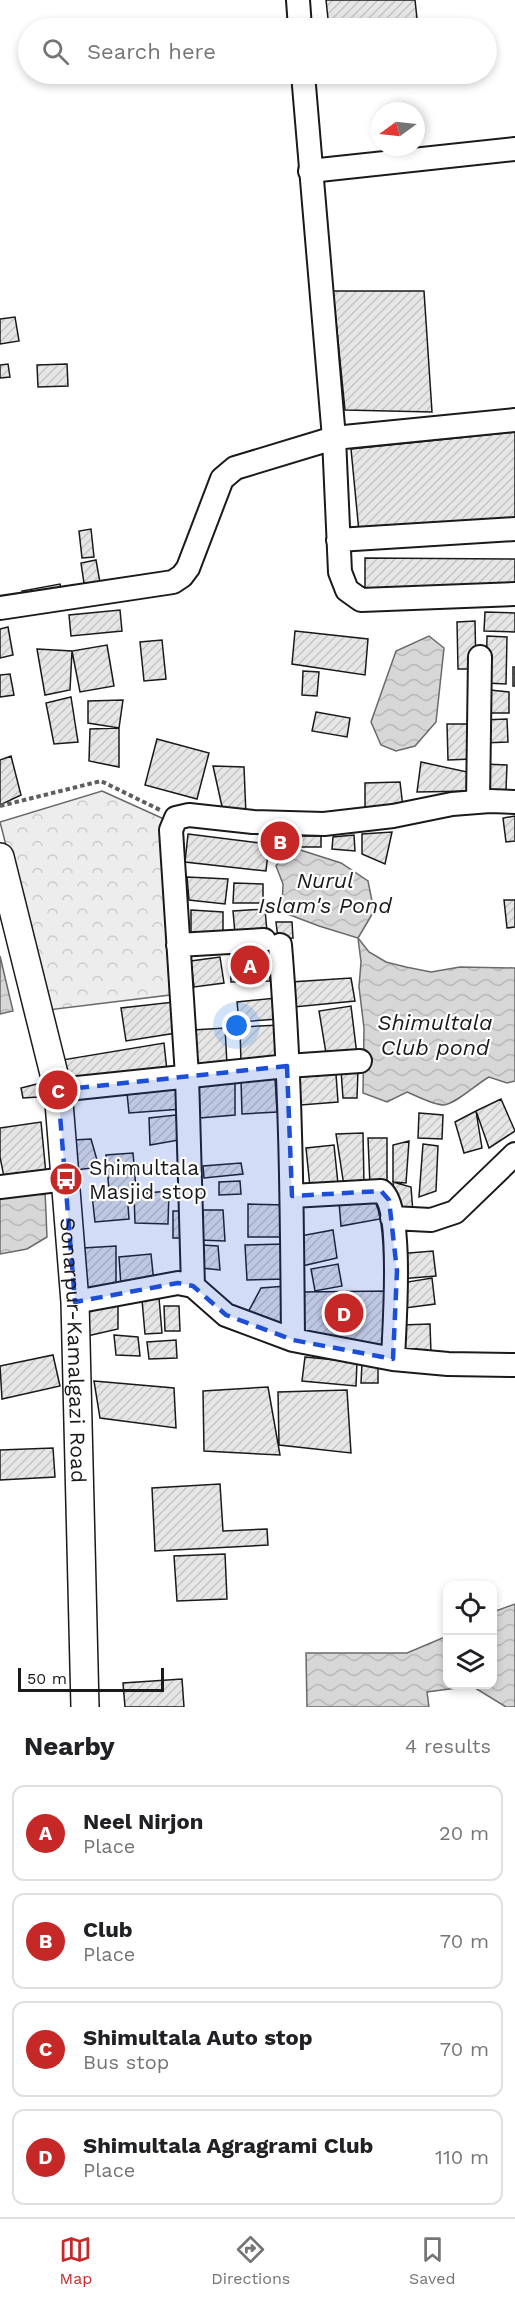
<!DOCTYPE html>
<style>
body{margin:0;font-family:"Work Sans",sans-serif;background:#f2f2f2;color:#202124}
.controls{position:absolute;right:18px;bottom:18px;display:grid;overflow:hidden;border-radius:12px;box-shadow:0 3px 9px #0003}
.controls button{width:54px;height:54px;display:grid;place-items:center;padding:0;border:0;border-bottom:2px solid #e0e0e0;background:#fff;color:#202124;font:30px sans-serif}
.compass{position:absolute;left:371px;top:102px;width:54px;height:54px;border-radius:50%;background:#fff;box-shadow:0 3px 9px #0003;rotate:255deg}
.scale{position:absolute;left:18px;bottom:15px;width:146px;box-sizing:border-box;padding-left:6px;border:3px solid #1a1a1a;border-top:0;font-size:16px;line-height:21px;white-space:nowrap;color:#1a1a1a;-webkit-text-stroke:4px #fff;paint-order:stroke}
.you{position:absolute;left:237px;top:1026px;width:21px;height:21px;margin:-15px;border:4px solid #fff;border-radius:50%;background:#1a73e8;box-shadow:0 0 0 9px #1a73e833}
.badge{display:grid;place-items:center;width:39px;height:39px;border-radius:50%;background:#c62828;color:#fff;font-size:20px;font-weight:700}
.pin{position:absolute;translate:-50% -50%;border:3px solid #fff;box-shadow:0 2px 6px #0006}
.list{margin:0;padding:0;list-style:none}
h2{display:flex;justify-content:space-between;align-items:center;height:78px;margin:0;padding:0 24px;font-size:26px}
h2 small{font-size:20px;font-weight:400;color:#757577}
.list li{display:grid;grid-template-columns:39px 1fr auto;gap:18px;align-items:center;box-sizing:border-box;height:96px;margin:0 12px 12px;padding:0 12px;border:2px solid #e0e0e0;border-radius:12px}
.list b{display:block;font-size:22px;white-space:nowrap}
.list p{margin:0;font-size:20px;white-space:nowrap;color:#757577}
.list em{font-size:20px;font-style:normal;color:#757577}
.icon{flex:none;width:33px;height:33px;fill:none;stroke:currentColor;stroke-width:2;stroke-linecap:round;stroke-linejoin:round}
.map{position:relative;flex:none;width:515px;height:1707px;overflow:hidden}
.search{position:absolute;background:#fff;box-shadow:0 3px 9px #0003;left:18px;right:18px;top:18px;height:66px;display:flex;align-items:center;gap:15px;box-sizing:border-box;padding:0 21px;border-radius:33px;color:#757577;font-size:22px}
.sheet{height:510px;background:#fff}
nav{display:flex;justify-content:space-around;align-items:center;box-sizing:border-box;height:84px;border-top:2px solid #e0e0e0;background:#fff;font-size:16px;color:#757577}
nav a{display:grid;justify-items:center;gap:3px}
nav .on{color:#c62828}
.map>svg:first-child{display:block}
.park{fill:url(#park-crowns);stroke:#6a6a6a;stroke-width:1.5}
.water{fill:url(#water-waves);stroke:#6a6a6a;stroke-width:1.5}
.building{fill:url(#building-hatch);stroke:#1a1a1a;stroke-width:1.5}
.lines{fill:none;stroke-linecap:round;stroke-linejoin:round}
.minor-casing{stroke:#1a1a1a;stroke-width:26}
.major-casing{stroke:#1a1a1a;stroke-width:30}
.path{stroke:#5f5f5f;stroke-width:4;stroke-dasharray:4.5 3;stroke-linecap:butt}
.minor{stroke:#fff;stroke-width:22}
.major{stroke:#fff;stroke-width:27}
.marked{fill:#1d4ed8;fill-opacity:0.2;stroke:#1d4ed8;stroke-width:4.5;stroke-dasharray:12 8;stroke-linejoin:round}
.labels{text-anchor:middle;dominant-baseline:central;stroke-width:4.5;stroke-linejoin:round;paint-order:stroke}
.poi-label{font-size:21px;fill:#1a1a1a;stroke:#fff;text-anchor:start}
.street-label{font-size:21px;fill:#1a1a1a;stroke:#fff}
.water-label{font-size:22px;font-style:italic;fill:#1a1a1a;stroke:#fff}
</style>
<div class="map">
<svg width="515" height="1707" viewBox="0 0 515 1707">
<defs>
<pattern id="park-crowns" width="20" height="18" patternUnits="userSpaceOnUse" patternTransform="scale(1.5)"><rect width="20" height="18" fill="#ededed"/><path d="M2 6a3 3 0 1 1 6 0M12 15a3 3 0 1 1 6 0" fill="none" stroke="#cbcbcb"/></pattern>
<pattern id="water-waves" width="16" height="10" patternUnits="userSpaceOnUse" patternTransform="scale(1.5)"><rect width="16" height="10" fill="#d7d7d7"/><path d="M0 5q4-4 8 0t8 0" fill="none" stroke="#b8b8b8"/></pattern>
<pattern id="building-hatch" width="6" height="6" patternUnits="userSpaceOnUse" patternTransform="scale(1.5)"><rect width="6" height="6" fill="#e6e6e6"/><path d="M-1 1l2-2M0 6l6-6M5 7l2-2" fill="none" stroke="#c5c5c5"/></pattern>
</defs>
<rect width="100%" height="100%" fill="#fff"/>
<path class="park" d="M102,791L164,819L160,839L170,995L48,1010L0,822Z"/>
<path class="water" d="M429,636L444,648L436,722L415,746L396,751L381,745L371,722L396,651Z
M291,847L341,863L368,881L374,911L358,938L369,952L386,962L406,967L431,972L460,967L515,968V1081L507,1083L489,1077C475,1085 457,1103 444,1105C433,1105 417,1096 407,1092L387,1102L363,1093L364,1028L359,987L361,962L358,938L319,926L282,912L283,884L276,866Z
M0,956L13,1011L0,1014Z
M45,1190L47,1237L27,1249L0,1254V1196Z
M515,1604V1707H506L472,1686L427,1692L429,1707H307L306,1653H407L447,1636L448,1684H492L493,1612Z"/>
<path class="building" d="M326,0H415L418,28H329Z
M333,291H424L432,412L345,410Z
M15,317L19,341L0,344V319Z
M8,364L10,377L0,378V365Z
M67,364L68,386L38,387L37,365Z
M515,432V520L359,532L351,449Z
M91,529L94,557L82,558L79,531Z
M365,558L515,559V592L365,595Z
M96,560L101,588L85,590L81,563Z
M60,584L62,595L24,602L22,591Z
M120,610L122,631L71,636L69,615Z
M485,612L515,613V632L484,631Z
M475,621L476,669H458L457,622Z
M8,627L13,655L0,658V629Z
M295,631L368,639L365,675L292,664Z
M487,636L507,637L506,684L486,683Z
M162,640L166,679L144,681L140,642Z
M107,645L114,686L80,692L72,651Z
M37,649L72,651L70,690L45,695Z
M513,667H515V686H513Z
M303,671L319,672L317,696L302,695Z
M10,674L14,695L0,697V675Z
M490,690L509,692V713H490Z
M71,697L78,742L54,744L46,703Z
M123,700L119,728L88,723V701Z
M316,712L350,718L347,737L312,731Z
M507,719L508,742L483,743L482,720Z
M447,724H472V759L448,760Z
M119,728V767L89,761L90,729Z
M157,739L209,753L197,799L145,785Z
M11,756L21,795L0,805V760Z
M421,762L472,773L473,791L417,792Z
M483,764L507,765L506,790L482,789Z
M213,766L244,767L246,815L223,811Z
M400,782L403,807L365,809V783Z
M515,816V841L506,842L503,818Z
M267,831L287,836L291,847L274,852Z
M392,832L385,864L362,854V834Z
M188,834L269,844L266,871L185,862Z
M354,835L355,851L332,849L333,837Z
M297,836H321V847H298Z
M187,877L228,879L225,904L189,900Z
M234,883L263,884V903H233Z
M504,900H515V927L507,928Z
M265,909L267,932L235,934L233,911Z
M191,910L223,912V935H191Z
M276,922H292L293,938L278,939Z
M269,948L270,981L231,982L230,949Z
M220,957L224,983L194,987L191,961Z
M351,978L355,1001L294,1007L291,982Z
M276,998L278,1019L239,1022L237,1002Z
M174,1002L176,1033L126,1041L121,1008Z
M351,1006L357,1055L326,1053L319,1011Z
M280,1025L283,1061L241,1064L240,1027Z
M225,1028L227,1064L195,1066L193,1030Z
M164,1043L167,1071L64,1080L62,1060Z
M341,1070H358L357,1098H343Z
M336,1074L338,1102L301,1105L299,1077Z
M275,1077L277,1112L242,1114L241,1079Z
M235,1079V1115L200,1118L197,1084Z
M37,1084L38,1097L23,1098L21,1088Z
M180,1088L182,1109L129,1113L127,1093Z
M501,1099L515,1131L489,1148L476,1111Z
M476,1111L482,1148L464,1153L455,1122Z
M419,1113L443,1115L442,1139L418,1138Z
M176,1115L179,1140L150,1145L149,1118Z
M41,1122L46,1174L4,1177L0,1157V1128Z
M363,1133L364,1184L344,1186L336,1134Z
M368,1138H387V1186H370Z
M91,1139L99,1167L76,1170L74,1140Z
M409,1141L406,1183L393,1182V1145Z
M423,1144L438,1146L436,1191L419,1197Z
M334,1145L338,1184L310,1187L306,1148Z
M133,1153L136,1188L109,1190L106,1155Z
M241,1163L243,1174L204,1178L203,1166Z
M240,1181L241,1194L219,1195V1182Z
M393,1182L411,1187L413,1213H396Z
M169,1191L168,1224L135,1223L134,1194Z
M127,1192L129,1219L95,1222L92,1195Z
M378,1201L380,1219L341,1226L339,1202Z
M248,1204L286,1205V1237H248Z
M197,1210H223L225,1241L199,1240Z
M173,1211H188V1238H173Z
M333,1230L337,1258L302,1266L300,1236Z
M286,1244L287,1279L247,1280L245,1245Z
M202,1245L218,1246L220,1270L201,1268Z
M116,1246V1287L84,1292L83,1248Z
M433,1251L436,1276L399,1279L397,1254Z
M151,1254L154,1283L121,1286L119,1257Z
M338,1264L342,1286L315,1291L311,1269Z
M432,1278L435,1304L405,1308L401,1283Z
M286,1286L283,1328L246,1316L261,1288Z
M391,1291L385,1350L300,1334L299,1292Z
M159,1298L162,1333L145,1334L142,1300Z
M118,1305V1329L87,1336L86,1310Z
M164,1306H179L180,1331H165Z
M430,1324L431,1353L402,1354L401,1325Z
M114,1335L138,1337L140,1356L116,1355Z
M176,1340L177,1358L149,1359L147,1342Z
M53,1355L60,1386L2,1399L0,1366Z
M305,1357L357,1362L356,1386L302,1381Z
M362,1363H378V1383H361Z
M94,1381L174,1388L176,1428L100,1418Z
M268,1387L280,1455L204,1451L203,1391Z
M347,1390L351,1453L279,1445L278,1392Z
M53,1448L55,1477L0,1480V1450Z
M220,1484L223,1531L267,1529L268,1545L155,1551L152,1488Z
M225,1554L227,1599L177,1601L174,1556Z
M182,1679L184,1707H125L123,1683Z"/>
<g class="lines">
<defs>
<path id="minor" d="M298,0L300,28
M303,74L334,438L515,420
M310,171L515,149
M338,540L515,529
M0,608L173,582L182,576L188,568L222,479L235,468L334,438L340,572L347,590L361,600L515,594
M478,802L480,657
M178,945L264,940
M280,945C291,1077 292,1208 293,1340
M58,1090L287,1066L360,1061
M0,1187L66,1179
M292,1196L381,1191C404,1206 394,1330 393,1359
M392,1218L431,1220L455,1212L515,1154
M193,1286L187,1076L171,830L176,818L189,815L253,822L324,824L393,816L452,804L490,801L515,802
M75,1302L178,1283L193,1286L226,1315L293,1340L393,1359L448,1364L515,1365"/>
<g id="major">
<path id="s1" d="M0,857L58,1090L75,1302L85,1707"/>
</g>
</defs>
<use href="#minor" class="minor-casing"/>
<use href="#major" class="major-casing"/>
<path class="path" d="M0,806L101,781L160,810"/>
<use href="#minor" class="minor"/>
<use href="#major" class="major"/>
</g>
<path class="marked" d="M287,1066L292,1196L381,1191L389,1200L397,1271L393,1359L293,1340L226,1315L193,1286L178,1283L75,1302L58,1090Z"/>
<defs>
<symbol id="bus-disc" viewBox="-11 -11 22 22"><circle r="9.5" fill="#c62828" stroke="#fff"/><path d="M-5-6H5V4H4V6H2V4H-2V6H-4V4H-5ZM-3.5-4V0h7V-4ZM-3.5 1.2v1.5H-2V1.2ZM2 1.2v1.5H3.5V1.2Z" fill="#fff"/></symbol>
</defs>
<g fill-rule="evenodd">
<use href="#bus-disc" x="47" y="1160" width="38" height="38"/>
</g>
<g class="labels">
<g class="poi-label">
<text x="89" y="1167">Shimultala<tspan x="89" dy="24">Masjid stop</tspan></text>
</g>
<g class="street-label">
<text stroke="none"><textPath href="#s1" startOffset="501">Sonarpur-Kamalgazi Road</textPath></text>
</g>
<g class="water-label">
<text x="325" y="880">Nurul<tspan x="325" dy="25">Islam's Pond</tspan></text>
<text x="435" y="1022">Shimultala<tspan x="435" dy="25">Club pond</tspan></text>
</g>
</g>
</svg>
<div class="controls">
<button><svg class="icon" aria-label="locate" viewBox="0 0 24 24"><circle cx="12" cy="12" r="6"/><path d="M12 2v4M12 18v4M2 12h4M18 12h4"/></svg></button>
<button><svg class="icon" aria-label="layers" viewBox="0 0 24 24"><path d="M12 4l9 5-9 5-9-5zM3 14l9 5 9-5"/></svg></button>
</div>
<svg class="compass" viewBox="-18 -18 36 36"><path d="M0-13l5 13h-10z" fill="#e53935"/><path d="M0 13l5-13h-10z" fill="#757577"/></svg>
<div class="scale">50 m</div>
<div class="you"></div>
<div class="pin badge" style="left:250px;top:965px">A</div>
<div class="pin badge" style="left:280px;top:841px">B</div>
<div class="pin badge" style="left:58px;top:1090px">C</div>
<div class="pin badge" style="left:344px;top:1313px">D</div>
<div class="search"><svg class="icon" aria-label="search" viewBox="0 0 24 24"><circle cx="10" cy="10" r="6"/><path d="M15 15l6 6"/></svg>Search here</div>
</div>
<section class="sheet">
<h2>Nearby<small>4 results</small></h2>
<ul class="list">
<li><span class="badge">A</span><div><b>Neel Nirjon</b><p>Place</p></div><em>20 m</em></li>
<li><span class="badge">B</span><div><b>Club</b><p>Place</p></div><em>70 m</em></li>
<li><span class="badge">C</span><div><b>Shimultala Auto stop</b><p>Bus stop</p></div><em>70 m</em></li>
<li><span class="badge">D</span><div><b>Shimultala Agragrami Club</b><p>Place</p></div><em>110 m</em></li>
</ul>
</section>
<nav>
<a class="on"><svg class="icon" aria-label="map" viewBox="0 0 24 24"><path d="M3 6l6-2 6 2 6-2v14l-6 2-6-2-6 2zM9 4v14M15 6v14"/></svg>Map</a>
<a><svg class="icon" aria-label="directions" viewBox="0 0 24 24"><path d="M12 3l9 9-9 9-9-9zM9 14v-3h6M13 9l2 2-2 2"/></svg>Directions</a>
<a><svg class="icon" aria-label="saved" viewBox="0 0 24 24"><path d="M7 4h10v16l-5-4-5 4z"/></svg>Saved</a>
</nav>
